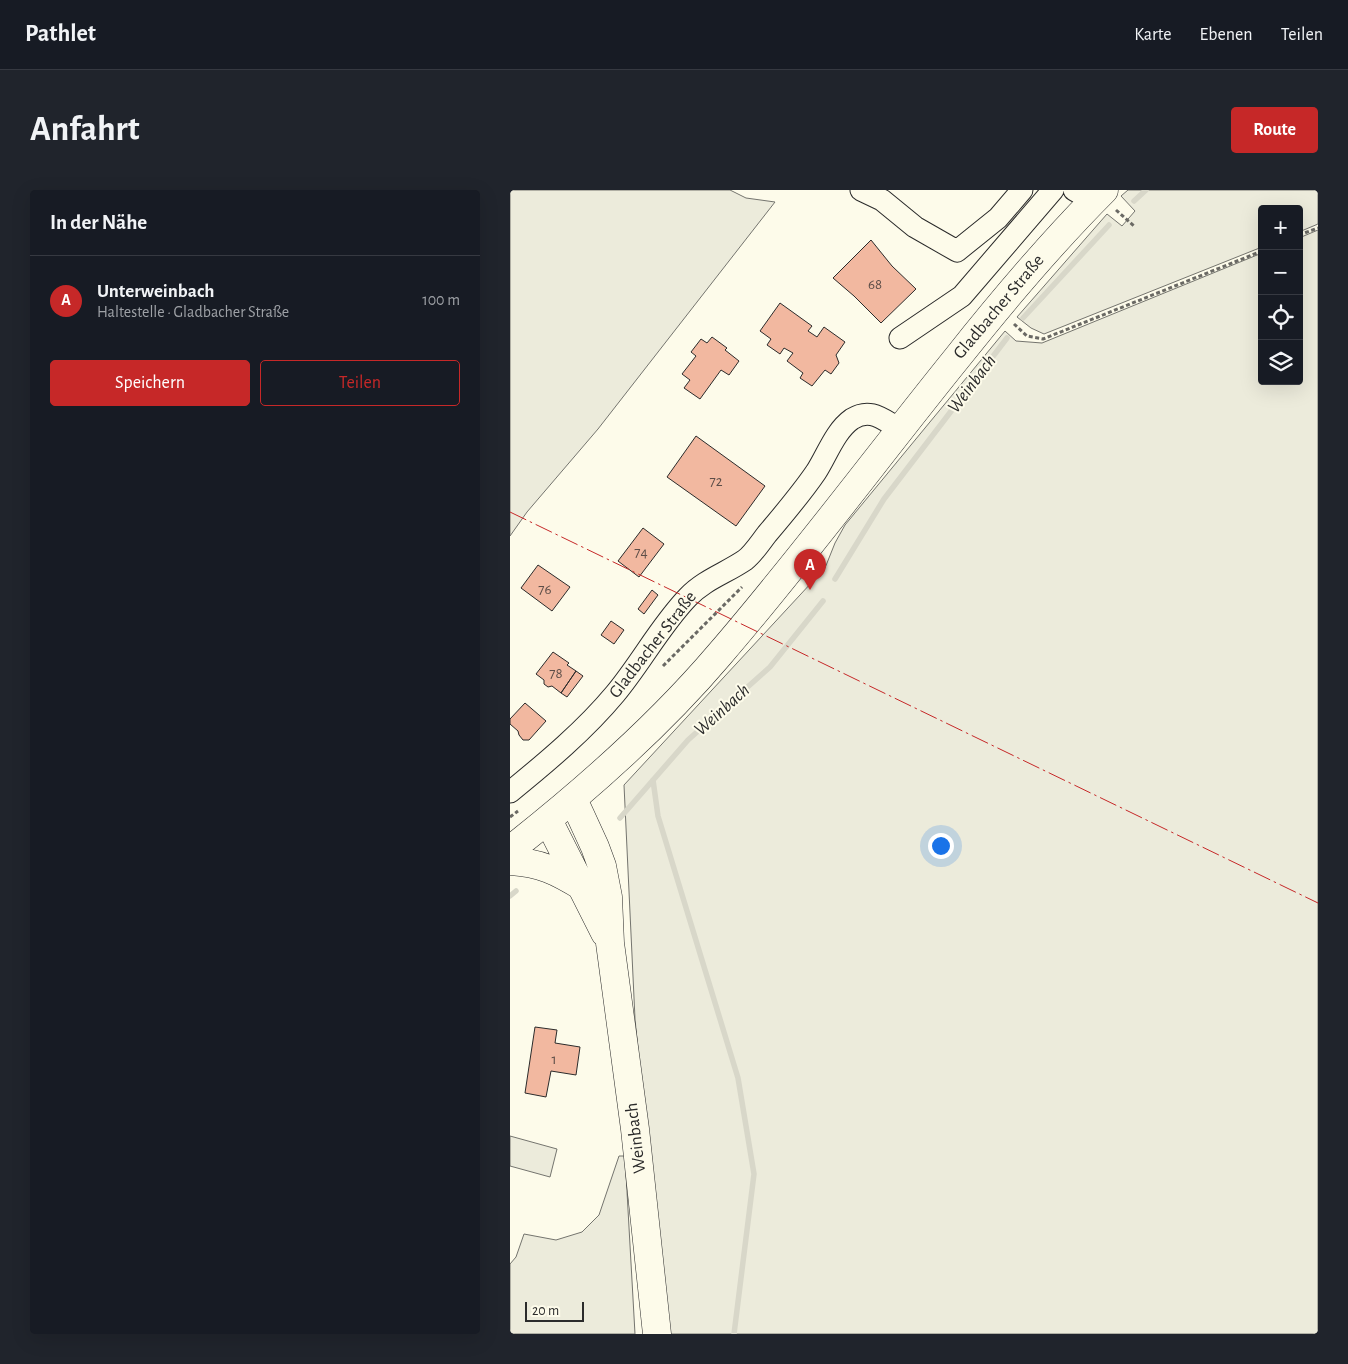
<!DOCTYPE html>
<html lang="de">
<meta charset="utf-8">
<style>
body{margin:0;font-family:"Alegreya Sans",sans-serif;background:#20242c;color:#f1f3f6}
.controls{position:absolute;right:15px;top:15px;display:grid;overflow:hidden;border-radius:5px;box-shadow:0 5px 20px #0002}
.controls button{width:45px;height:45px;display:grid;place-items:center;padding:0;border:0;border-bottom:1px solid #363941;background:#171b24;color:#f1f3f6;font:25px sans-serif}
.scale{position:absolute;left:15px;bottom:12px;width:59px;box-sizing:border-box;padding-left:5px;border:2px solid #2b2b2b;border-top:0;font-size:14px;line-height:18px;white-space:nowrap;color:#2b2b2b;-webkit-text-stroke:4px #fdfbea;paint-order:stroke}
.you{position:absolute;left:430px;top:655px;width:18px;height:18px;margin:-12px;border:4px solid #fff;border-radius:50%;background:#1a73e8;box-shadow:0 0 0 8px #1a73e833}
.badge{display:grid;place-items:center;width:32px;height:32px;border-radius:50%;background:#c62828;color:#fff;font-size:16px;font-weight:700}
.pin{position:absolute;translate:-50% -41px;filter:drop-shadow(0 1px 2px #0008)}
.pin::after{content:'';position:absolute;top:26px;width:18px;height:15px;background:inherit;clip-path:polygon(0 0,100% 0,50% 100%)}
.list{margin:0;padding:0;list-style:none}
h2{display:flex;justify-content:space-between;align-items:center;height:65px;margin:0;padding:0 20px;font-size:21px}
h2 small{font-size:16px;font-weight:400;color:#9ea1a6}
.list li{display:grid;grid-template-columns:32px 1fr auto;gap:15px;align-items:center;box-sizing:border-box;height:90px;padding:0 20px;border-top:1px solid #363941}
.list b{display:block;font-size:19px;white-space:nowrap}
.list p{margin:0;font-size:16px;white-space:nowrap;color:#9ea1a6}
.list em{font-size:16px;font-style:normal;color:#9ea1a6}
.actions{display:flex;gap:10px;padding:15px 20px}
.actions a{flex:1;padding:11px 0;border:1px solid #c62828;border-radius:5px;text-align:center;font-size:18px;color:#c62828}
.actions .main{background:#c62828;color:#fff}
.icon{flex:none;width:28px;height:28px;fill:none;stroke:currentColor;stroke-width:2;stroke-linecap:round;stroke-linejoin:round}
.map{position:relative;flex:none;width:808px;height:1144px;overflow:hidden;border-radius:5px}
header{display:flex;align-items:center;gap:30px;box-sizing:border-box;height:70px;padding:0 25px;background:#171b24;border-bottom:1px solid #363941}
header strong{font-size:24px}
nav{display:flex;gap:28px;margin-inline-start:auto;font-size:18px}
.intro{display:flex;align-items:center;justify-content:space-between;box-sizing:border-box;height:120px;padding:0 30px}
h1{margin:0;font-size:35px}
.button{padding:12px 22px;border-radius:5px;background:#c62828;color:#fff;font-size:18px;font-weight:700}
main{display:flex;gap:30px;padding:0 30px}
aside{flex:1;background:#171b24;border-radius:5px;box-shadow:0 5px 20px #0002}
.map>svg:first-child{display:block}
.green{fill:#ecebdb;stroke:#74746e}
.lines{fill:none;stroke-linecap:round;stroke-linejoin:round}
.stream{stroke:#d8d7c9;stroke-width:5.5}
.building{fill:#f2b8a0;stroke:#2b2b2b}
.minor-casing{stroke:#2b2b2b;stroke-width:23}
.major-casing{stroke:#2b2b2b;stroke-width:29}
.path{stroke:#6a6964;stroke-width:3;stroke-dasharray:4 2.5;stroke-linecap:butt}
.minor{stroke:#fdfbea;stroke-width:21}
.major{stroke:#fdfbea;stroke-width:28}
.power{stroke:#c62828;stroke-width:1;stroke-dasharray:18 4 2.5 4;stroke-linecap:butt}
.labels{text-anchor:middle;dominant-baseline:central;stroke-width:4;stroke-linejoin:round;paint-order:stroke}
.number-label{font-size:15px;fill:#5d4e48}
.street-label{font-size:18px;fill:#2b2b2b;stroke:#fdfbea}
.water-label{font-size:19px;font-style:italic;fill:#2b2b2b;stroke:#fdfbea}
</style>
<header>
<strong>Pathlet</strong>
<nav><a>Karte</a><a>Ebenen</a><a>Teilen</a></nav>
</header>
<div class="intro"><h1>Anfahrt</h1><a class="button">Route</a></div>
<main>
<aside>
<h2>In der Nähe<small></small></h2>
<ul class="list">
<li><span class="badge">A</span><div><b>Unterweinbach</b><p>Haltestelle · Gladbacher Straße</p></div><em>100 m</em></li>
</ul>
<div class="actions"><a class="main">Speichern</a><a>Teilen</a></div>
</aside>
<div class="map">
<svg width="808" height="1144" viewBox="0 0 808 1144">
<rect width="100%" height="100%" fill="#fdfbea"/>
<path class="green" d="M0,0H220L236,8L265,12L88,239L17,322L0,346Z
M618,0H808V34L789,42V19H752V57L534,144L521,138L507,127L597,24L612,36L625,21L611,6Z
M808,40V1144H156L125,829L114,595L315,378L325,353L335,335L495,141L506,151L532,153L752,63V191H789V48Z
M0,946L47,959L40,987L0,976Z
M109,966H115L125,1144H0V1074L6,1067L14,1044L46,1050L72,1042L89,1025Z"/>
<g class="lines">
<path class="stream" d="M624,11L636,0
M513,128L599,35
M325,389L374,309L497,148
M143,590L148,626L228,888L244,984L224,1144
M110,628L178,550L260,477L313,411
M0,706L6,701"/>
</g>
<path class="building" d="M361,50L382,76L406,99L371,133L344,106L323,88Z
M270,113L302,136L298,141L307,147L314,137L335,152L326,165L329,173L321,184L315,180L302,196L290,188L293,183L277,171L283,163L274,158L270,164L257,155L261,149L250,141Z
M202,147L217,158L215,160L229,171L219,185L211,180L190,209L174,198L180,190L172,184L186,166L181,162L191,149L197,153Z
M186,246L255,296L226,336L157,287Z
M133,338L154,354L129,387L108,371Z
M28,375L60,397L42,421L11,398Z
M142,400L148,405L134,424L128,419Z
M101,431L114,440L104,454L91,445Z
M43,462L59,473L57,475L66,481L51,503L42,496L38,497L34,494V490L26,484Z
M66,481L73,486L57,507L51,503Z
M15,513L36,531L19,550H13L9,545L8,541L0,534V529Z
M25,837L47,840L45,853L70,857L66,885L41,881L36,907L15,903Z"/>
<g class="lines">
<defs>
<path id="minor" d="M351,0L372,10L405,37L447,61L488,28L512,0
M564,0L583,11
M390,148L452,106L543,0
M0,602C37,572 75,540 105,504C131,473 150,436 178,407C194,390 216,383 235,370C243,364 250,353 257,344C274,324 291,304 306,282C317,265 325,241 342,229C361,217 373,230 390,239"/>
<path id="major" d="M63,609L85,657L92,676L98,707L100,753L125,939L147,1144
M38,630L95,743
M0,660C75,601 147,538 209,465C292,369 367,267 447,168C493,110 541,53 594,0
M0,671C31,673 47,681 73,697"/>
</defs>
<use href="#minor" class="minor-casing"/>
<use href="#major" class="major-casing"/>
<path class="path" d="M606,20L624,36
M789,45L808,38
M504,134L517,146L533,149L752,61
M153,476L232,397
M0,627L8,621"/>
<use href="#minor" class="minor"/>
<use href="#major" class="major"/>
<path class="power" d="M0,322L808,713"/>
</g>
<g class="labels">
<g class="number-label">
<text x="365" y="94">68</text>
<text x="206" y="291">72</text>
<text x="131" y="362">74</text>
<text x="35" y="399">76</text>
<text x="46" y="483">78</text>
<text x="44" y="869">1</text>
</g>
<g class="street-label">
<text transform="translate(489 117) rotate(-50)">Gladbacher Straße</text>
<text transform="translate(143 455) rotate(-52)">Gladbacher Straße</text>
<text transform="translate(126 948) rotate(-97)">Weinbach</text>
</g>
<g class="water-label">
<text transform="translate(462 194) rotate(-53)">Weinbach</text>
<text transform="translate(212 520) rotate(-42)">Weinbach</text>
</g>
</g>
</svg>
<div class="controls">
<button>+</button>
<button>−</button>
<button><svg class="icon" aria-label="locate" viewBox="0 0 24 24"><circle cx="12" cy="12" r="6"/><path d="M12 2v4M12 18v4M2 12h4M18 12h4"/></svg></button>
<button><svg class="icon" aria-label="layers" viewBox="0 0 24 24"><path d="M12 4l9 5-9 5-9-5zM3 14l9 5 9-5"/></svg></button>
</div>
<div class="scale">20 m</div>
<div class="you"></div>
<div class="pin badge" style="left:300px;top:400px">A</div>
</div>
</main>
